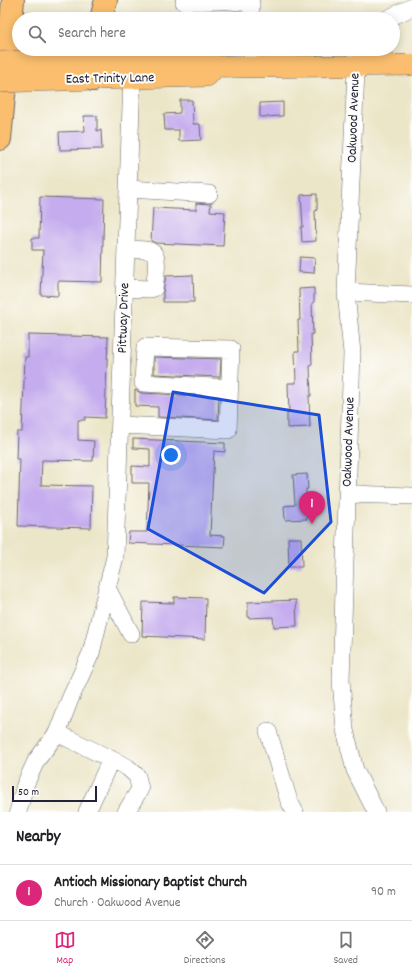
<!DOCTYPE html>
<meta charset="utf-8">
<style>
body{margin:0;font-family:Dekko,sans-serif;background:#f6f6f6;color:#202124}
.scale{position:absolute;left:12px;bottom:10px;width:85px;box-sizing:border-box;padding-left:4px;border:2px solid #22223b;border-top:0;font-size:11px;line-height:14px;white-space:nowrap;color:#22223b;-webkit-text-stroke:3px #fdfcf7;paint-order:stroke}
.you{position:absolute;left:171px;top:455px;width:14px;height:14px;margin:-10px;border:3px solid #fff;border-radius:50%;background:#1a73e8;box-shadow:0 0 0 6px #1a73e833}
.badge{display:grid;place-items:center;width:26px;height:26px;border-radius:50%;background:#db2777;color:#fff;font-size:13px;font-weight:700}
.pin{position:absolute;translate:-50% -33px;filter:drop-shadow(0 1px 2px #0008)}
.pin::after{content:'';position:absolute;top:21px;width:14px;height:12px;background:inherit;clip-path:polygon(0 0,100% 0,50% 100%)}
.list{margin:0;padding:0;list-style:none}
h2{display:flex;justify-content:space-between;align-items:center;height:52px;margin:0;padding:0 16px;font-size:17px}
h2 small{font-size:13px;font-weight:400;color:#757577}
.list li{display:grid;grid-template-columns:26px 1fr auto;gap:12px;align-items:center;box-sizing:border-box;height:56px;padding:0 16px;border-top:1px solid #e0e0e0}
.list b{display:block;font-size:15px;white-space:nowrap}
.list p{margin:0;font-size:13px;white-space:nowrap;color:#757577}
.list em{font-size:13px;font-style:normal;color:#757577}
.icon{flex:none;width:22px;height:22px;fill:none;stroke:currentColor;stroke-width:2;stroke-linecap:round;stroke-linejoin:round}
.map{position:relative;flex:none;width:412px;height:812px;overflow:hidden}
.search{position:absolute;background:#fff;box-shadow:0 2px 10px #0003;left:12px;right:12px;top:12px;height:44px;display:flex;align-items:center;gap:10px;box-sizing:border-box;padding:0 14px;border-radius:22px;color:#757577;font-size:15px}
.sheet{height:108px;background:#fff}
nav{display:flex;justify-content:space-around;align-items:center;box-sizing:border-box;height:56px;border-top:1px solid #e0e0e0;background:#fff;font-size:11px;color:#757577}
nav a{display:grid;justify-items:center;gap:2px}
nav .on{color:#db2777}
.map>svg:first-child{display:block}
.building{fill:#c5acee}
.lines{fill:none;stroke-linecap:round;stroke-linejoin:round}
.minor-casing{stroke:#69676d;stroke-width:18}
.major-casing{stroke:#69676d;stroke-width:22}
.highway-casing{stroke:#69676d;stroke-width:24}
.minor{stroke:#fff;stroke-width:17}
.major{stroke:#fabe6e;stroke-width:21}
.highway{stroke:#fabe6e;stroke-width:22}
.major-bridge-casing{stroke:#69676d;stroke-width:22;stroke-linecap:butt}
.major-bridge{stroke:#fabe6e;stroke-width:21}
.marked{fill:#1d4ed8;fill-opacity:0.2;stroke:#1d4ed8;stroke-width:3;stroke-linejoin:round}
.labels{text-anchor:middle;dominant-baseline:central;stroke-width:4;stroke-linejoin:round;paint-order:stroke}
.street-label{font-size:14px;fill:#22223b;stroke:#fdfcf7}
</style>
<div class="map">
<svg width="412" height="812" viewBox="0 0 412 812">
<rect width="100%" height="100%" fill="#fdfcf7"/>
<filter id="ink" filterUnits="userSpaceOnUse"><feTurbulence type="fractalNoise" baseFrequency=".025" numOctaves="2"/><feDisplacementMap in="SourceGraphic" scale="8" xChannelSelector="R" yChannelSelector="G"/><feConvolveMatrix kernelMatrix="1 2 1 2 8 2 1 2 1" color-interpolation-filters="sRGB"/></filter>
<filter id="wash" filterUnits="userSpaceOnUse"><feTurbulence type="fractalNoise" baseFrequency=".012" numOctaves="4" result="noise"/><feDisplacementMap in="SourceGraphic" scale="16" xChannelSelector="R" yChannelSelector="G"/><feGaussianBlur stdDeviation="0.9" result="paint"/><feColorMatrix in="noise" values="0 0 0 0 0 0 0 0 0 0 0 0 0 0 0 0 0 1.4 0 .05"/><feComposite in="paint" operator="in"/></filter>
<g filter="url(#wash)">
<rect width="100%" height="100%" fill="#ece6c9"/>
<g id="blocks">
<path class="building" d="M180,100H192L193,124H200L201,140L179,141V130H165L164,114L180,113Z
M283,102V116L260,117V103Z
M84,116H97V131L101,130L102,149L60,150L59,132L85,131Z
M317,194V210L315,211L316,241L302,242L301,227H303L301,195Z
M40,197L104,199L102,282L58,281V296L41,295L43,250H32V238H39Z
M196,203L211,204L210,211L225,212L223,246L156,243L151,241L153,208L196,210Z
M300,257L315,258L314,273L299,272Z
M193,275L194,302H163V292L166,276Z
M314,288V303H312L313,334H311L312,365H310L311,396H309L310,427L287,428V413H289L288,383H296L295,351H299L298,320H300L299,289Z
M28,335L108,337L105,418L85,417V420H78V440L94,441L93,461L42,460L41,485L92,486L91,528L18,526L20,459H16L17,432H22L25,357H28Z
M154,357L221,359L220,377L154,374Z
M135,390L142,393L219,397L218,420L158,417V407L135,406Z
M133,439L225,443V452L214,451L210,535L225,536L224,547L128,543L129,532H147L149,483H132V466L150,467V449L133,448Z
M307,474L308,489H306L307,519L285,520L284,506L295,505L293,475Z
M288,538H301L302,567H289Z
M174,597L206,598L205,639L142,636L143,602L174,603Z
M296,600L297,626L274,627L273,617L248,618V602Z"/>
</g>
</g>
<g filter="url(#ink)">
<use href="#blocks" fill-opacity="0" stroke="#69676d" stroke-width="1"/>
<g class="lines">
<defs>
<path id="minor" d="M219,0L251,3V19
M184,2L219,1
M387,19L412,7
M252,49L253,67
M357,49L346,292L352,353L341,680L345,730L355,770L376,812
M129,189L209,194
M125,288L150,289L154,288C155,280 160,256 152,252C144,248 134,250 126,250
M346,292L412,295
M120,425L228,430L231,349L145,347L143,383L230,388
M348,494L412,496
M131,634L107,588L115,557L132,78
M268,731L289,801L295,812
M57,733L127,767L137,776L140,789L126,812
M18,812L25,785L36,761L57,733L70,699L91,653L107,588
M87,812L111,759"/>
<path id="major" d="M185,59H202L216,66L253,67L412,65
M30,61L138,60
M28,81L207,76L216,66"/>
<path id="highway" d="M101,19L106,0
M86,49L85,60L93,80
M112,49C124,60 183,58 202,59
M0,139L13,0"/>
</defs>
<use href="#minor" class="minor-casing"/>
<use href="#major" class="major-casing"/>
<use href="#highway" class="highway-casing"/>
<use href="#minor" class="minor"/>
<use href="#major" class="major"/>
<use href="#highway" class="highway"/>
<defs>
<path id="major-bridge" d="M0,62L30,61
M0,82L28,81"/>
</defs>
<use href="#major-bridge" class="major-bridge-casing"/>
<use href="#major-bridge" class="major-bridge"/>
</g>
</g>
<path class="marked" d="M173,392L319,415L331,522L264,593L148,529Z"/>
<g class="labels">
<g class="street-label">
<text transform="translate(110 79) rotate(-1)">East Trinity Lane</text>
<text transform="translate(354 118) rotate(-88)">Oakwood Avenue</text>
<text transform="translate(124 318) rotate(-88)">Pittway Drive</text>
<text transform="translate(349 442) rotate(-88)">Oakwood Avenue</text>
</g>
</g>
</svg>
<div class="scale">50 m</div>
<div class="you"></div>
<div class="pin badge" style="left:312px;top:524px">1</div>
<div class="search"><svg class="icon" aria-label="search" viewBox="0 0 24 24"><circle cx="10" cy="10" r="6"/><path d="M15 15l6 6"/></svg>Search here</div>
</div>
<section class="sheet">
<h2>Nearby<small></small></h2>
<ul class="list">
<li><span class="badge">1</span><div><b>Antioch Missionary Baptist Church</b><p>Church · Oakwood Avenue</p></div><em>90 m</em></li>
</ul>
</section>
<nav>
<a class="on"><svg class="icon" aria-label="map" viewBox="0 0 24 24"><path d="M3 6l6-2 6 2 6-2v14l-6 2-6-2-6 2zM9 4v14M15 6v14"/></svg>Map</a>
<a><svg class="icon" aria-label="directions" viewBox="0 0 24 24"><path d="M12 3l9 9-9 9-9-9zM9 14v-3h6M13 9l2 2-2 2"/></svg>Directions</a>
<a><svg class="icon" aria-label="saved" viewBox="0 0 24 24"><path d="M7 4h10v16l-5-4-5 4z"/></svg>Saved</a>
</nav>
